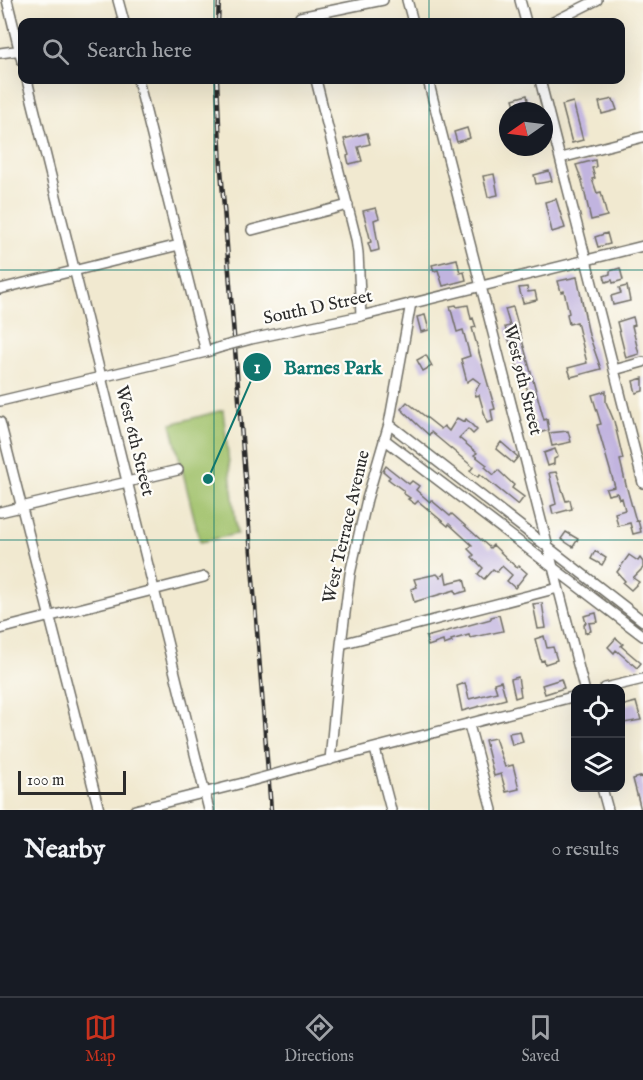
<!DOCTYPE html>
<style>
body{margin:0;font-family:"IM FELL English",serif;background:#20242c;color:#f1f3f6}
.controls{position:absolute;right:18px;bottom:18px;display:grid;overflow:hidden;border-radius:12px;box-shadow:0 6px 24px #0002}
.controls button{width:54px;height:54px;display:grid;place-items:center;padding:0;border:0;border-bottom:2px solid #363941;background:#171b24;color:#f1f3f6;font:30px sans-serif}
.compass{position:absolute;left:499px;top:102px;width:54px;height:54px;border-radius:50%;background:#171b24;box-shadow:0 6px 24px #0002;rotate:256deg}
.scale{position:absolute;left:18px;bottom:15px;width:108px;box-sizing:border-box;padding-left:6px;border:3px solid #2b2b2b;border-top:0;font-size:16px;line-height:21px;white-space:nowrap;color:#2b2b2b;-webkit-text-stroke:4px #fdfcf7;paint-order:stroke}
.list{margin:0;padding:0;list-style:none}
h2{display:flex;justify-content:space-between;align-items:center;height:78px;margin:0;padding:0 24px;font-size:26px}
h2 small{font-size:20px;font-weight:400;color:#9ea1a6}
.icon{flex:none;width:33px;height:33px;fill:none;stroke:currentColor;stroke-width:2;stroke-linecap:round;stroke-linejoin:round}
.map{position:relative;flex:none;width:643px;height:810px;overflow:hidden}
.search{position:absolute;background:#171b24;box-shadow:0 6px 24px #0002;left:18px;right:18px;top:18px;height:66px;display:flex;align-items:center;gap:15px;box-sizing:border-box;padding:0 21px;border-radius:12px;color:#9ea1a6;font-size:22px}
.sheet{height:186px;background:#171b24}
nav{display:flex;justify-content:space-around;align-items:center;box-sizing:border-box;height:84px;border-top:2px solid #363941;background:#171b24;font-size:16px;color:#9ea1a6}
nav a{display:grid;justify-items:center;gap:3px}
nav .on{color:#c8321e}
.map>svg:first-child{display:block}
.green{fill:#a0c16a;stroke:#66764a;stroke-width:1.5}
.building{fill:#c1b4df}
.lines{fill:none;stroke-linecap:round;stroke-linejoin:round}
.street-casing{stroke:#706e65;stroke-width:12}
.street{stroke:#fff;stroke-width:9}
.rail-casing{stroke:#2b2b2b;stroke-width:4.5}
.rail{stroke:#fdfcf7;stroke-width:2;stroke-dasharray:7;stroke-linecap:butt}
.street-bridge-casing{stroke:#706e65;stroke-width:12;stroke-linecap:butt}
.street-bridge{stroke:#fff;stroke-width:9}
.grid{fill:none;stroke:#0f766e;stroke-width:1.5;stroke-opacity:0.55}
.labels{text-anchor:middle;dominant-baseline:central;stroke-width:4.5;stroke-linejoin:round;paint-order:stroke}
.street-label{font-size:18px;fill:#2b2b2b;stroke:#fdfcf7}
.leader{fill:none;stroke:#0f766e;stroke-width:2}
.callout-dot{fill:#0f766e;stroke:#fdfcf7;stroke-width:2}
.mark-label{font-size:18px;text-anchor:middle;font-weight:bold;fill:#fff}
.callout-label{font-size:20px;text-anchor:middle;font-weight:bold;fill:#0f766e;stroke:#fdfcf7;stroke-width:4.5;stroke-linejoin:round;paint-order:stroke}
</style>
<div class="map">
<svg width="643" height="810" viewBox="0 0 643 810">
<rect width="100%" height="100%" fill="#fdfcf7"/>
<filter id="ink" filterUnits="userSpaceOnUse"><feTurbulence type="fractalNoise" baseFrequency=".0167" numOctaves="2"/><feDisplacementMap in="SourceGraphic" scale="12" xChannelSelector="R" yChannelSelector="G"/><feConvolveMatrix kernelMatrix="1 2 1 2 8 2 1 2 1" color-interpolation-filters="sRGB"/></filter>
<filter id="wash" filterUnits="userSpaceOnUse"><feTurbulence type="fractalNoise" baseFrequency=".008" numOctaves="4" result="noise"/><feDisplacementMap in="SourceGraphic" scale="24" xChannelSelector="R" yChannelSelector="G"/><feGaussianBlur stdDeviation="1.35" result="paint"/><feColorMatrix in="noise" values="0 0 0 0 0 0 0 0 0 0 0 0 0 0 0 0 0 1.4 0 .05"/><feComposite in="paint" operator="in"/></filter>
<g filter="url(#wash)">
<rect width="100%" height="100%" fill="#f1e9d0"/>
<path class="green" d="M223,410L237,534L200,542L171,424Z"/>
<g id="blocks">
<path class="building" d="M527,95L530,111H517L513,99Z
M613,99L617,110L602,114L599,102Z
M573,102L583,140L572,143L562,105Z
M467,128L470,138L457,142L454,132Z
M367,133L370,144L358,147L362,161L349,164L347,156L349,155L344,139Z
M595,160L596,167L592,168L595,178L592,179L597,193L601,192L607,216L591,220L582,181L576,165Z
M549,171L552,181L536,184L534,175Z
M494,174L498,195L488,197L483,176Z
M556,199L565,228L552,232L545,202Z
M376,208L379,218L374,220L379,250L371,252L368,243L371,242L363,211Z
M607,233L610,244L598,247L595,237Z
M457,259L460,273L464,272L466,280L443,286L438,270L434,271L432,265Z
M620,268L623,280L613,283L612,280L606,282L604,276L610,274V271Z
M577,277L589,335L601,369L571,377L568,368L587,363L577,322L569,324L567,314L569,313L564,291L561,292L558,281Z
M627,286L630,301L613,305L611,296L621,293L619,288Z
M527,287L528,292L535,291L537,300L523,303L519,288Z
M456,305L457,307L468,305L471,319L473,318L476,327L472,328L495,409L491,410L493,421L487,423L479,395L476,396L475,392L480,383L473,378L467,382L461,359L470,356L463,330L457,332L450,306Z
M513,307L544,420L547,419L549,430L533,435L531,424L536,422L531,402L521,368L518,369L505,327L510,326L505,309Z
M425,315L429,330L421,332L417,317Z
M633,317L635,325L632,326L639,354L626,358L617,322Z
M426,355L432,366L423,371L417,360Z
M643,378V391L636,393L633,381Z
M606,391V402L614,421L623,459L620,460L626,485L636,521L638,520L641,532L633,534L630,523L618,526L615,513L625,510L622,498L619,499L617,493L608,495L606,489L615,487L597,425L601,424L592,395Z
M407,402L441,429L444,426L449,431L457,418L464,422L466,419L477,430L473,434L468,429L459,438L477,453L474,455L487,465L485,467L494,475L498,470L514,485L512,488L524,497L518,505L480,474L478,477L470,471L473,467L431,432L429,435L420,427L401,409Z
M568,431L571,442L552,446L549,433Z
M501,442L518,457L513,463L496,449Z
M555,449L558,457L554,459V464L548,466L544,453Z
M386,466L409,484L412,481L419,486L416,490L430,502L431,500L450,516L452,514L490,548L493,545L517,568L519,566L527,573L515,588L507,581L512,575L502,566L497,572L493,569L484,579L478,574L483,568L472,557L474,555L468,549L472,545L449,524L448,526L418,501L415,504L408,499L410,498L403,493L404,491L388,479L390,477L383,471Z
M556,472L566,501L570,500L572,509L553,514L551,506L556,504L549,473Z
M566,532L578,539L573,547L561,539Z
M595,551L606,558L602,565L591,559Z
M629,555L638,561L640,558L643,562V568L633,578L639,582L631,590L623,583L625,581L617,572Z
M445,573L447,583L464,579L467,591L456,594L455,590L414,602L411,589L417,587L414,579L437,574L440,577Z
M542,603L546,628L538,629L533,604Z
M596,613L598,622L589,623L591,631L585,633L584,624L586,623L584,616Z
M499,615L503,631L470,638L469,635L451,640L452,642L444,645L443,641L428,646L426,637L491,619V617Z
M544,636L547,648L553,647L557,660L545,664L544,660L541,661L535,639Z
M616,638L623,644L621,646L641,663L637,668L616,650L614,653L608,647Z
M518,677L521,696L515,698L511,679Z
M561,679L564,688L545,694L542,685Z
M501,681L506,699L462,711L457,686L465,683L469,699L497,692L494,683Z
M636,702L641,720L624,723L621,706Z
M520,731L523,742L512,745L509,733Z
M495,738L505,767L513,765L519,789L506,792L501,774L494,776L485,740Z
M643,776V810H641L633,779Z"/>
</g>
</g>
<g filter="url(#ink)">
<use href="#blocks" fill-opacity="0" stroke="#706e65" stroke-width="1.5"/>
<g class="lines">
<defs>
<path id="street" d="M7,0L22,61
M118,0L124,22
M407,0L413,22
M520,0L526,22
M301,22L300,17L383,0
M553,22L597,0
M0,53L22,50
M27,80L209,810
M138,80L206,352
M316,80L356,239L358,253L361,316
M428,80L584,688
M540,80L643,483
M561,158L643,137
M252,230L348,205
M0,289L179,245
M251,339L361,316L643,246
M614,370L643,362
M0,401L206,352L221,347
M0,422L99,810
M389,424L643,621
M384,439L643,636
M0,512L178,470
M0,629L204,577
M341,644L558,588
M605,688L643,679
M469,725L492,810
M375,749L391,810
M330,760L341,644L350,574L367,499L389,424L411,303
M316,763L576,696
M602,788L608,810
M135,810L243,783"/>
</defs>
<use href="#street" class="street-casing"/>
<use href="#street" class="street"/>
<defs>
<path id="rail" d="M218,22L219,0
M217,80L221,169L271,810"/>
</defs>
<use href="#rail" class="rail-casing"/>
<use href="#rail" class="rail"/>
<defs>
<path id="street-bridge" d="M221,347L251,339
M243,783L316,763"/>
</defs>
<use href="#street-bridge" class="street-bridge-casing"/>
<use href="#street-bridge" class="street-bridge"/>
</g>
</g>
<path class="grid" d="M214,0V22M429,0V22M214,80V810M429,80V810M0,270H643M0,540H643"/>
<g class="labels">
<g class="street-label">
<text transform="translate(318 308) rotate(-12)">South D Street</text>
<text transform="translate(522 380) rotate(76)">West 9th Street</text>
<text transform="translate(134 441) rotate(76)">West 6th Street</text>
<text transform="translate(347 527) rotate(-77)">West Terrace Avenue</text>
</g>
</g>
<path class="leader" d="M208 479L257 367"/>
<g class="callout-dot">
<circle cx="208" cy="479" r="6"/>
<circle cx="257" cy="367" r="15"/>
</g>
<g class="mark-label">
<text x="257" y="373">1</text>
</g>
<g class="callout-label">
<text x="333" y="374">Barnes Park</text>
</g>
</svg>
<div class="controls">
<button><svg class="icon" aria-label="locate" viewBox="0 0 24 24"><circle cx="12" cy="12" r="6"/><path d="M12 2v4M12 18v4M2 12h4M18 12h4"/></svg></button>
<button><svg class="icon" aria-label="layers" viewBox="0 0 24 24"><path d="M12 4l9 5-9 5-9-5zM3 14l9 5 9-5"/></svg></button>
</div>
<svg class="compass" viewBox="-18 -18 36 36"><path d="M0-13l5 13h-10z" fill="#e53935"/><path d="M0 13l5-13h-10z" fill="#9ea1a6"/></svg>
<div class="scale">100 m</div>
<div class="search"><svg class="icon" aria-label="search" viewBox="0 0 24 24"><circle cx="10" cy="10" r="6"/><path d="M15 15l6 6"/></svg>Search here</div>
</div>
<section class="sheet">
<h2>Nearby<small>0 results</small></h2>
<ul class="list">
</ul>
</section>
<nav>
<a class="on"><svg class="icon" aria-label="map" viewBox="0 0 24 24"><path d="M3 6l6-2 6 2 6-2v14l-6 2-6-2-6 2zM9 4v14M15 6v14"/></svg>Map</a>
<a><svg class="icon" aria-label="directions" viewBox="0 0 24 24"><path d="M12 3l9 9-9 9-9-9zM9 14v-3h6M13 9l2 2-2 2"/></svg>Directions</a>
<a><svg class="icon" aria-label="saved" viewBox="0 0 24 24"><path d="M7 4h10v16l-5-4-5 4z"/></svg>Saved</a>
</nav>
